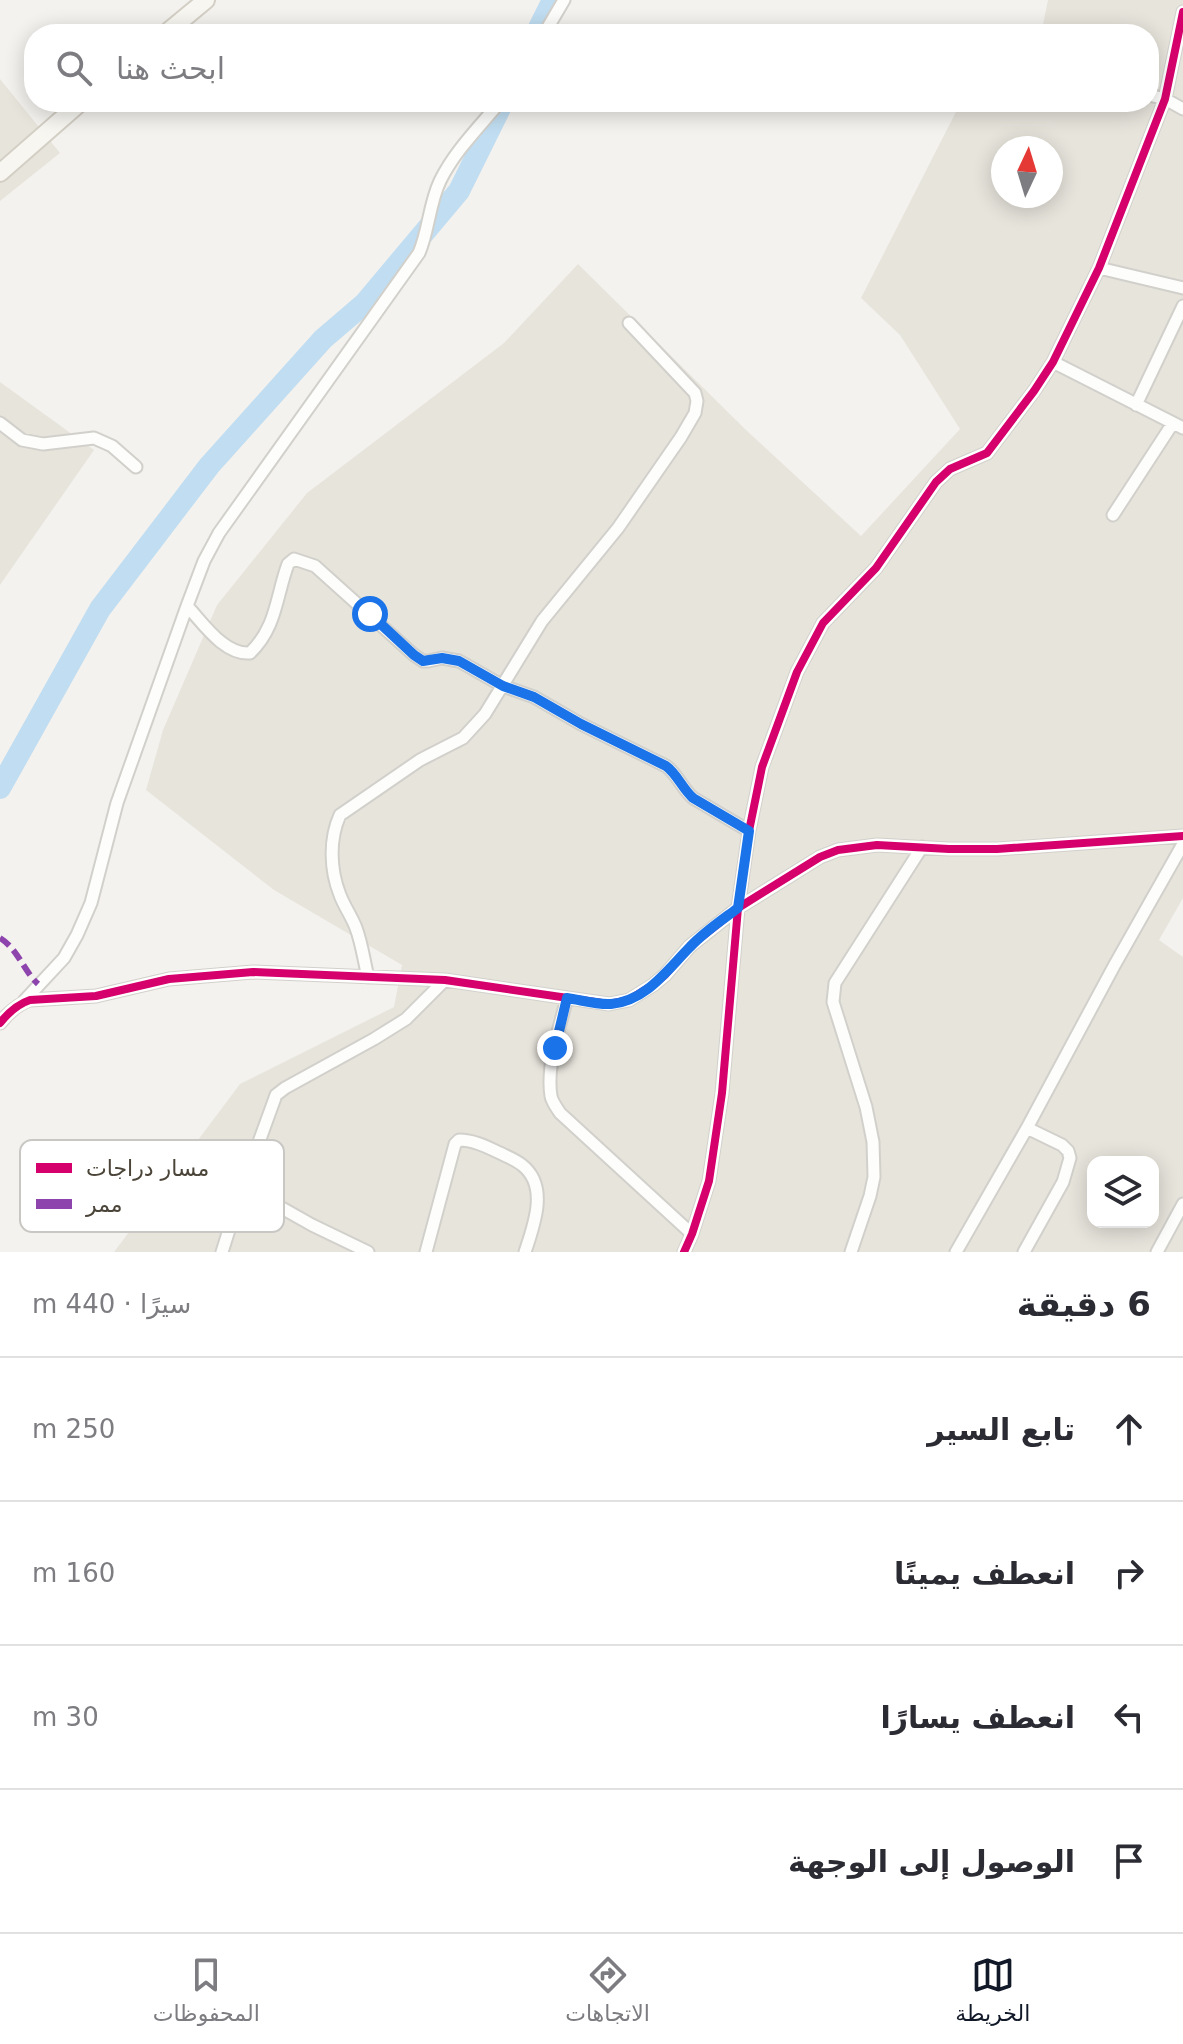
<!DOCTYPE html>
<html lang="ar">
<meta charset="utf-8">
<style>
body{margin:0;font-family:"DejaVu Sans","Noto Naskh Arabic",sans-serif;background:#f2f2f3;color:#2b2b33;direction:rtl}
.controls{position:absolute;right:24px;bottom:24px;display:grid;overflow:hidden;border-radius:16px;box-shadow:0 4px 20px #0003}
.controls button{width:72px;height:72px;display:grid;place-items:center;padding:0;border:0;border-bottom:2px solid #e1e1e2;background:#fff;color:#2b2b33;font:40px sans-serif}
.compass{position:absolute;left:991px;top:136px;width:72px;height:72px;border-radius:50%;background:#fff;box-shadow:0 4px 20px #0003;rotate:4deg}
.stop{position:absolute;width:24px;height:24px;margin:-18px;border:6px solid #1a73e8;border-radius:50%;background:#fff}
.stop.end{background:#1a73e8;border-color:#fff;box-shadow:0 2px 8px #0008}
.list{margin:0;padding:0;list-style:none}
h2{display:flex;justify-content:space-between;align-items:center;height:104px;margin:0;padding:0 32px;font-size:34px}
h2 small{font-size:26px;font-weight:400;color:#7c7c81}
.list li{display:grid;grid-template-columns:52px 1fr auto;gap:24px;align-items:center;box-sizing:border-box;height:144px;padding:0 32px;border-top:2px solid #e1e1e2}
.list b{display:block;font-size:30px;white-space:nowrap}
.list em{font-size:26px;font-style:normal;color:#7c7c81}
.icon{flex:none;width:44px;height:44px;fill:none;stroke:currentColor;stroke-width:2;stroke-linecap:round;stroke-linejoin:round}
.map{position:relative;flex:none;width:1183px;height:1252px;overflow:hidden;direction:ltr}
.search{position:absolute;background:#fff;box-shadow:0 4px 20px #0003;left:24px;right:24px;top:24px;height:88px;display:flex;align-items:center;gap:20px;box-sizing:border-box;padding:0 28px;border-radius:32px;color:#7c7c81;font-size:30px}
.sheet{height:680px;background:#fff}
nav{display:flex;justify-content:space-around;align-items:center;box-sizing:border-box;height:112px;border-top:2px solid #e1e1e2;background:#fff;font-size:22px;color:#7c7c81}
nav a{display:grid;justify-items:center;gap:4px}
nav .on{color:#111827}
.map>svg:first-child{display:block}
.residential{fill:#e7e4dc;fill-rule:evenodd}
.lines{fill:none;stroke-linecap:round;stroke-linejoin:round}
.river{stroke:#c0ddf1;stroke-width:22}
.street-casing{stroke:#d2d0cb;stroke-width:15}
.secondary-casing{stroke:#d3cfc5;stroke-width:20}
.street{stroke:#fdfdfc;stroke-width:11}
.secondary{stroke:#f7f6f1;stroke-width:16}
.quiet{stroke:#8e44ad;stroke-width:6;stroke-dasharray:12 6;stroke-linecap:butt}
.cycleway-casing{stroke:#fff;stroke-width:13}
.cycleway{stroke:#d6006c;stroke-width:8}
.route{stroke:#1a73e8;stroke-width:10}
.key{fill:#fff;stroke:#c9c7c4;stroke-width:2}
.key-label{font-size:22px;fill:#4b4439}
</style>
<div class="map">
<svg width="1183" height="1252" viewBox="0 0 1183 1252">
<rect width="100%" height="100%" fill="#f4f2ee"/>
<path class="residential" d="M1048,0H1183V898L1159,940L1183,957V1252H114L240,1084L394,1007L402,965L274,890L146,790L163,730L217,605L307,493L504,343L578,264L745,429L861,536L960,429L900,335L861,298L961,102H1149V34H1041ZM1003,148H1051V196H1003ZM1093,1162H1153V1222H1093Z
M0,79L60,153L0,201Z
M0,382L94,450L0,585Z"/>
<g class="lines">
<path class="river" d="M536,34L553,0
M0,788L100,609L209,466L323,339L365,303L459,191L503,102"/>
<defs>
<path id="street" d="M544,34L564,0
M1149,95L1165,99L1183,109
M1099,268L1183,288
M1053,362L1183,428
M1136,405L1183,306
M0,423L22,440L43,444L94,438L112,446L136,467
M1113,515L1173,423
M187,606C203,623 224,655 250,653C277,627 276,596 288,564L294,559L315,566L414,655L423,661H428L442,658L459,661L503,686L534,697L581,724L666,766C677,774 682,788 693,798L749,831
M368,977C364,961 362,944 356,928C352,917 344,906 340,895C330,870 329,839 340,815L420,760L463,738L485,714L542,621L618,528L681,437L695,413L697,401L695,393L629,323
M567,998C560,1026 546,1066 551,1096C552,1102 557,1108 560,1113L692,1234
M24,1001L64,958L77,935L91,903L117,803L187,606L204,561L219,533L419,253C429,230 429,204 440,181C454,152 479,127 500,102
M0,1023C8,1013 18,1004 30,1000L96,996L169,979L253,972L445,980L609,1004L629,1000L653,985L665,975L690,946L738,908L820,857L838,850L877,845L949,849H997L1183,836
M243,1186L312,1225L368,1252
M222,1252L243,1186L276,1095L285,1088L374,1039L406,1019L445,980
M426,1252L455,1144L459,1140C474,1140 487,1147 500,1153C508,1157 516,1160 522,1165C549,1186 534,1225 525,1252
M684,1252L692,1234L709,1181L722,1093L738,908L749,831L762,767L797,672L823,623L876,568L936,482L950,469L987,453L1034,391L1053,362L1099,268L1165,99L1183,12
M851,1252L870,1196L874,1177L873,1142L866,1107L833,1002L835,983L922,847
M956,1252L1027,1128L1114,966L1183,844
M1024,1252L1063,1182L1070,1158L1068,1151L1062,1145L1027,1128
M1157,1252L1183,1204"/>
<path id="secondary" d="M165,34L206,0
M0,173L81,102"/>
</defs>
<use href="#street" class="street-casing"/>
<use href="#secondary" class="secondary-casing"/>
<use href="#street" class="street"/>
<use href="#secondary" class="secondary"/>
<path class="quiet" d="M0,938C18,949 23,970 38,984"/>
<defs>
<path id="cycleway" d="M0,1023C8,1013 18,1004 30,1000L96,996L169,979L253,972L445,980L609,1004L629,1000L653,985L665,975L690,946L738,908L820,857L838,850L877,845L949,849H997L1183,836
M684,1252L692,1234L709,1181L722,1093L738,908L749,831L762,767L797,672L823,623L876,568L936,482L950,469L987,453L1034,391L1053,362L1099,268L1165,99L1183,12"/>
</defs>
<use href="#cycleway" class="cycleway-casing"/>
<use href="#cycleway" class="cycleway"/>
</g>
<g class="lines">
<path class="route" d="M370,614L414,655L423,661L442,658L459,661L503,686L534,697L581,724L666,766C677,774 682,788 693,798L749,831L738,908C722,920 704,932 690,947C667,970 646,1001 611,1004C597,1005 581,1000 567,998L555,1048"/>
</g>
<rect x="20" y="1140" width="264" height="92" rx="12" class="key"/>
<rect x="36" y="1163" width="36" height="10" fill="#d6006c"/>
<rect x="36" y="1199" width="36" height="10" fill="#8e44ad"/>
<g class="key-label">
<text x="86" y="1176">مسار دراجات</text>
<text x="86" y="1212">ممر</text>
</g>
</svg>
<div class="controls">
<button><svg class="icon" aria-label="layers" viewBox="0 0 24 24"><path d="M12 4l9 5-9 5-9-5zM3 14l9 5 9-5"/></svg></button>
</div>
<svg class="compass" viewBox="-18 -18 36 36"><path d="M0-13l5 13h-10z" fill="#e53935"/><path d="M0 13l5-13h-10z" fill="#7c7c81"/></svg>
<div class="stop" style="left:370px;top:614px"></div>
<div class="stop end" style="left:555px;top:1048px"></div>
<div class="search"><svg class="icon" aria-label="search" viewBox="0 0 24 24"><circle cx="10" cy="10" r="6"/><path d="M15 15l6 6"/></svg>ابحث هنا</div>
</div>
<section class="sheet">
<h2>6 دقيقة<small>سيرًا · 440 m</small></h2>
<ul class="list">
<li><svg class="icon" aria-label="ahead" viewBox="0 0 24 24"><path d="M12 20V5M6 11l6-6 6 6"/></svg><div><b>تابع السير</b></div><em>250 m</em></li>
<li><svg class="icon" aria-label="right" viewBox="0 0 24 24"><path d="M7 20v-9h11M14 6l5 5-5 5"/></svg><div><b>انعطف يمينًا</b></div><em>160 m</em></li>
<li><svg class="icon" aria-label="left" viewBox="0 0 24 24"><path d="M17 20v-9H6M10 6l-5 5 5 5"/></svg><div><b>انعطف يسارًا</b></div><em>30 m</em></li>
<li><svg class="icon" aria-label="arrive" viewBox="0 0 24 24"><path d="M6 21V4h12l-3 4 3 4H6"/></svg><div><b>الوصول إلى الوجهة</b></div></li>
</ul>
</section>
<nav>
<a class="on"><svg class="icon" aria-label="map" viewBox="0 0 24 24"><path d="M3 6l6-2 6 2 6-2v14l-6 2-6-2-6 2zM9 4v14M15 6v14"/></svg>الخريطة</a>
<a><svg class="icon" aria-label="directions" viewBox="0 0 24 24"><path d="M12 3l9 9-9 9-9-9zM9 14v-3h6M13 9l2 2-2 2"/></svg>الاتجاهات</a>
<a><svg class="icon" aria-label="saved" viewBox="0 0 24 24"><path d="M7 4h10v16l-5-4-5 4z"/></svg>المحفوظات</a>
</nav>
